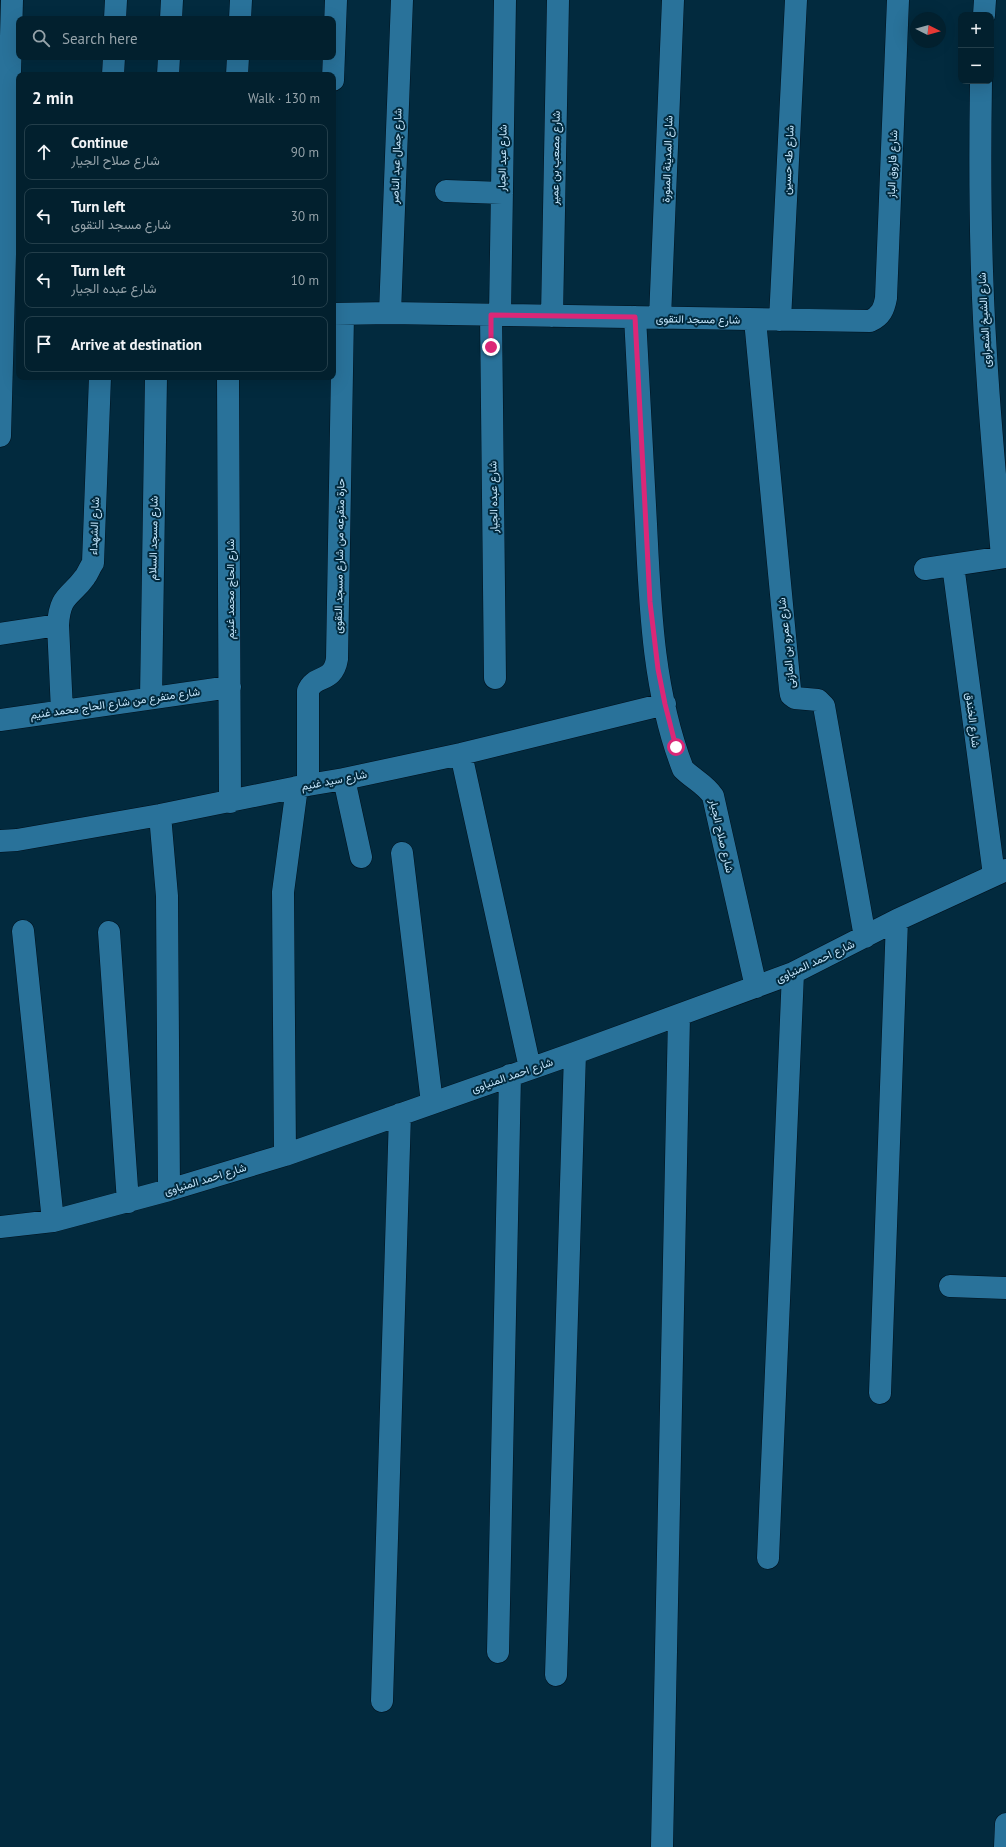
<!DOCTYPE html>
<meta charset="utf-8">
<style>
body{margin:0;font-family:"PT Sans",Vazirmatn,sans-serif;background:#0c2836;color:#f1f3f6}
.controls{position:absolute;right:12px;top:12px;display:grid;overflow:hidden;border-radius:8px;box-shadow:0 4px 16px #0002}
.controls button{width:36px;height:36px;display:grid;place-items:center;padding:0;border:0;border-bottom:1px solid #233e4a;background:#02202e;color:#f1f3f6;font:20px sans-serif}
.compass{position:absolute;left:910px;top:12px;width:36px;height:36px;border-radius:50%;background:#02202e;box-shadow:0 4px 16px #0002;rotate:96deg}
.stop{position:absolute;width:12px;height:12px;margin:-9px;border:3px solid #db2777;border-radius:50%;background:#fff}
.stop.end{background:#db2777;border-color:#fff;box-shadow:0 1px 4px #0008}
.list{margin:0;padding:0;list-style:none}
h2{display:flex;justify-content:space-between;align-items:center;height:52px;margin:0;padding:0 16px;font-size:17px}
h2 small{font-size:13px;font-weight:400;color:#96a3aa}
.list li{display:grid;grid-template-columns:26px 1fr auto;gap:12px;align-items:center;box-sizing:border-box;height:56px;margin:0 8px 8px;padding:0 8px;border:1px solid #233e4a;border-radius:8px}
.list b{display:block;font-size:15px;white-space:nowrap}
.list p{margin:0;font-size:13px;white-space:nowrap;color:#96a3aa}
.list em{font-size:13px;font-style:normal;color:#96a3aa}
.icon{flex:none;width:22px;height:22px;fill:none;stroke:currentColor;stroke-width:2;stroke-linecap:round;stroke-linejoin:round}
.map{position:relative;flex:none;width:1006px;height:1847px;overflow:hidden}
.search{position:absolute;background:#02202e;box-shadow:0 4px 16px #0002;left:16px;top:16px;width:320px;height:44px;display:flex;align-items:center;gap:10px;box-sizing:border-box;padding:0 14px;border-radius:8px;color:#96a3aa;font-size:15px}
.panel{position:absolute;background:#02202e;box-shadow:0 4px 16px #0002;left:16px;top:72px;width:320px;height:308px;border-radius:8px}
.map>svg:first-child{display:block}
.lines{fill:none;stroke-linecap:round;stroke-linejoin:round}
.street-casing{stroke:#00111d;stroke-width:23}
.street{stroke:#29729a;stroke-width:22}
.route{stroke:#db2777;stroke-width:5}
.labels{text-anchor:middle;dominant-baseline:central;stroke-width:4;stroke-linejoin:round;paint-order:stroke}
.street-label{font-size:11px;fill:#c4e6fc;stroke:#022a3e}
</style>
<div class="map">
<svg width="1006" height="1847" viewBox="0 0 1006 1847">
<rect width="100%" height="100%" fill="#022a3e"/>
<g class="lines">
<defs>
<path id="street" d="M984,15L985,0
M115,19L116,0
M171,19L172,0
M240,19L241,0
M113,75L114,57
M168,75L169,57
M237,75L238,57
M333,80L336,0
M981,81C980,144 980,208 982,271C985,367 994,462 1002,557
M446,191L502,193
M390,313L402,0
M333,314L390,313L870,321C881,316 884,309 886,298L898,0
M491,315L495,678
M500,315L505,0
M552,316L558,0
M635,317C639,386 642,455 646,524C650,606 653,692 683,769C693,779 705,784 713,796L756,987
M660,318L673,0
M755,320L790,689L791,695L795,698L818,700L824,706L865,937
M780,320L796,0
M228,377L230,802
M0,436L12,0
M953,565L994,875
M925,569L1006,557
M0,634L58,625
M151,698L156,377
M62,711L58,625C60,594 70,598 85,577C88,573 90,567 93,563L100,377
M0,720L230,687
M461,754L530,1068
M344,779L361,857
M308,785V691C314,674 333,684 337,659L343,314
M160,815L167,896L169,1190
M0,841L17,840L160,815L308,785L344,779L461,754L665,704
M402,853L432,1103
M23,931L53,1221
M109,932L128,1202
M285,1155L283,892L297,787
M0,1227L53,1221L169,1190L285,1155L575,1053L793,973L897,920L1006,870
M950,1286L1006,1288
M880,1393L897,920
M768,1558L793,973
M498,1652L510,1075
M556,1675L575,1053
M382,1701L400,1114
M662,1847L679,1016
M1005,1847L1006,1824"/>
</defs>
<use href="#street" class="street-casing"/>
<use href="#street" class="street"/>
</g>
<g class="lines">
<path class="route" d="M491,347V315L635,317L650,602L658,669L665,704L676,747"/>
</g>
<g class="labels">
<g class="street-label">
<text transform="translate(396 156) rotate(-88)">شارع جمال عبد الناصر</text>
<text transform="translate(502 158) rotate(-89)">شارع عبد الجبار</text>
<text transform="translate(555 158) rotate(-89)">شارع مصعب بن عمير</text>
<text transform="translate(667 159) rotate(-88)">شارع المدينة المنورة</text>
<text transform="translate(788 160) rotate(-87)">شارع طه حسين</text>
<text transform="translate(892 164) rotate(-88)">شارع فاروق الباز</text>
<text transform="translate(698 319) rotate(1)">شارع مسجد التقوى</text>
<text transform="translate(984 320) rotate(-93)">شارع الشيخ الشعراوى</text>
<text transform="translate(493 497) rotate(-91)">شارع عبده الجيار</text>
<text transform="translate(94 526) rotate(-88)">شارع الشهداء</text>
<text transform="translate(153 538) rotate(-89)">شارع مسجد السلام</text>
<text transform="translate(339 556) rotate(-89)">حارة متفرعه من شارع مسجد التقوى</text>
<text transform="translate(230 589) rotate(-90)">شارع الحاج محمد غنيم</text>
<text transform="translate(786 643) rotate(-96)">شارع عمرو بن المازنى</text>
<text transform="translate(115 703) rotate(-8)">شارع متفرع من شارع الحاج محمد غنيم</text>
<text transform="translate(973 720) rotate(83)">شارع الخندق</text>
<text transform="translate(334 780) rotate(-11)">شارع سيد غنيم</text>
<text transform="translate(722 836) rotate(77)">شارع صلاح الجيار</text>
<text transform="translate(815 961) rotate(-25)">شارع احمد المنياوى</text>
<text transform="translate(512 1075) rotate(-19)">شارع احمد المنياوى</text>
<text transform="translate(205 1179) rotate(-17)">شارع احمد المنياوى</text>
</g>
</g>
</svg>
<div class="controls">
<button>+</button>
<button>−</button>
</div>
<svg class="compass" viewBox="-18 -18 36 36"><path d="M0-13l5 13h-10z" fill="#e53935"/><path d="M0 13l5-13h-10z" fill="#96a3aa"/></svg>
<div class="stop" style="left:676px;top:747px"></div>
<div class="stop end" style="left:491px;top:347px"></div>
<div class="search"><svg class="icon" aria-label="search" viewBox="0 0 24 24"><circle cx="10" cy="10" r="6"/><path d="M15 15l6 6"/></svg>Search here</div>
<section class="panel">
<h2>2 min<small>Walk · 130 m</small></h2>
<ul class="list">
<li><svg class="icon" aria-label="ahead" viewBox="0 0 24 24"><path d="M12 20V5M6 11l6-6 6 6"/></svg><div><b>Continue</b><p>شارع صلاح الجيار</p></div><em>90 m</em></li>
<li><svg class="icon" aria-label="left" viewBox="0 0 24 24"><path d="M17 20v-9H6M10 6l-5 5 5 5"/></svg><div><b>Turn left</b><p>شارع مسجد التقوى</p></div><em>30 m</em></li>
<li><svg class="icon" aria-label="left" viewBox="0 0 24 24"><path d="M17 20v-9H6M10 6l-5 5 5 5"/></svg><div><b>Turn left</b><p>شارع عبده الجيار</p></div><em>10 m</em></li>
<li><svg class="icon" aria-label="arrive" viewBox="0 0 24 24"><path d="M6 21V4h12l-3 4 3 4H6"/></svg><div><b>Arrive at destination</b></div></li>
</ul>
</section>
</div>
